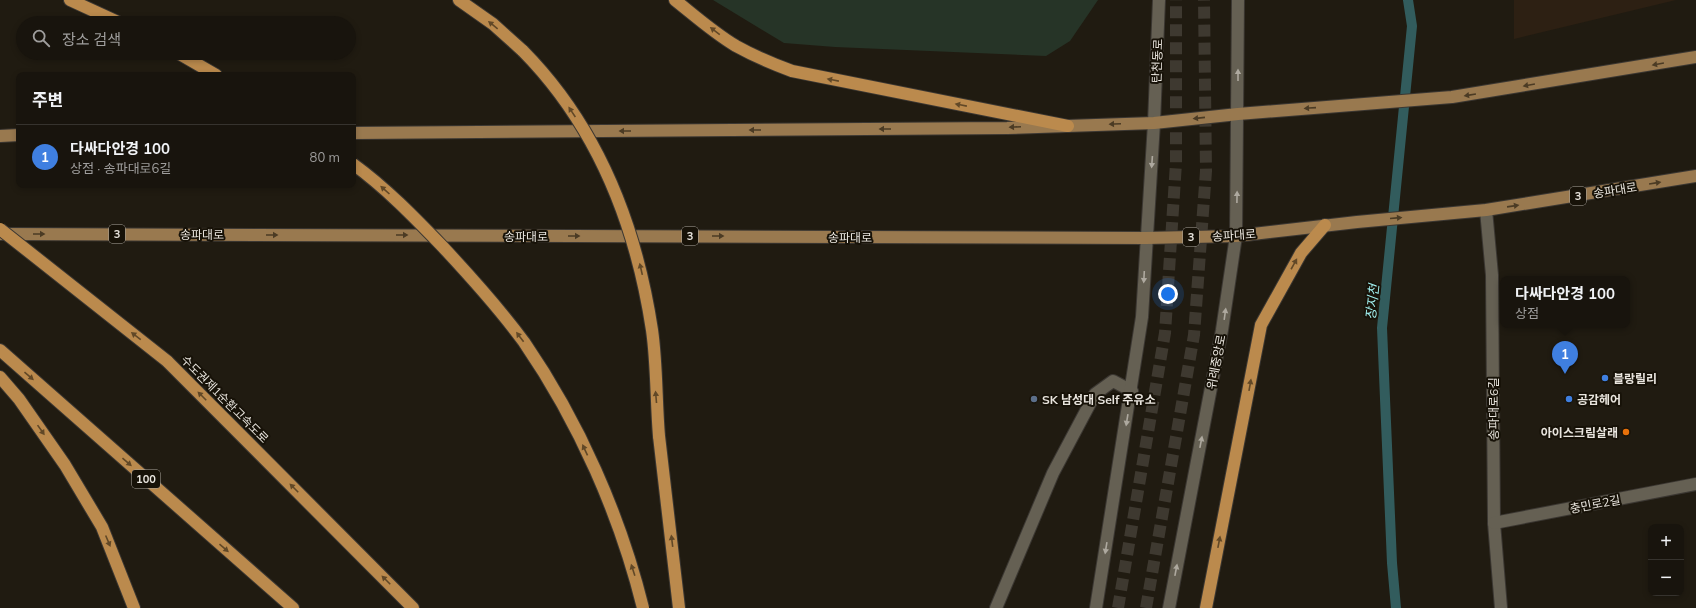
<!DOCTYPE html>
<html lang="ko">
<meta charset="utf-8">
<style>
body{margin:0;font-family:Mulish,"Noto Sans KR",sans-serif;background:#25211b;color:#f1f3f6}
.controls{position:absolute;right:12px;bottom:12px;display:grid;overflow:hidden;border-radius:8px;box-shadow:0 2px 6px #0003}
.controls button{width:36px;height:36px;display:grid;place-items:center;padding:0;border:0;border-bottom:1px solid #36332e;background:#18140d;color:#f1f3f6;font:20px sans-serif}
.you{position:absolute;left:1168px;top:294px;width:14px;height:14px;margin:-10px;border:3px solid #fff;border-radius:50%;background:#1a73e8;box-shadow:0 0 0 6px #1a73e833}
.badge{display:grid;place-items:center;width:26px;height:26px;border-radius:50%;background:#0f766e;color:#fff;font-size:13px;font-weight:700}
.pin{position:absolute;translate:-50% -33px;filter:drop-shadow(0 1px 2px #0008)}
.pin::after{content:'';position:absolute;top:21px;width:14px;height:12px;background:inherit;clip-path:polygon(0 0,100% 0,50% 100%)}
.popup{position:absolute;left:1500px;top:276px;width:130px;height:52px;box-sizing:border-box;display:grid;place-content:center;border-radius:8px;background:#18140d;filter:drop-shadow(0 1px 3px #0005);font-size:13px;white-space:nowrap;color:#9f9e9d}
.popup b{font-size:15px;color:#f1f3f6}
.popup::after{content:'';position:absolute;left:50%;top:100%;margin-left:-8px;border:8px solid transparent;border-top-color:#18140d}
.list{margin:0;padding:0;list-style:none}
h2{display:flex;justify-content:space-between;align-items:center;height:52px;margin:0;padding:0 16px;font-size:17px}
h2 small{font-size:13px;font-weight:400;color:#9f9e9d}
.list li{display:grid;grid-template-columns:26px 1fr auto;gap:12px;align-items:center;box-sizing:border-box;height:64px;padding:0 16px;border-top:1px solid #36332e}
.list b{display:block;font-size:15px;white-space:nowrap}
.list p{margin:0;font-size:13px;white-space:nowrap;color:#9f9e9d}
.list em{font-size:13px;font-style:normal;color:#9f9e9d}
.icon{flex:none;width:22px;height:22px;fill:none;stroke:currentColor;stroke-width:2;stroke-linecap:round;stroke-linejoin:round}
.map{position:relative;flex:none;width:1696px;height:608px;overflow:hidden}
.search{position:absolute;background:#18140d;box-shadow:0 2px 6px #0003;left:16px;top:16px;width:340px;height:44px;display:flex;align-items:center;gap:10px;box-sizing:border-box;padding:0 14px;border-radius:22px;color:#9f9e9d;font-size:15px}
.panel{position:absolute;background:#18140d;box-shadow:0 2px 6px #0003;left:16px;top:72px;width:340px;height:116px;border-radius:8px}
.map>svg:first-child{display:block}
.commercial{fill:#2d2013}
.green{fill:#263427}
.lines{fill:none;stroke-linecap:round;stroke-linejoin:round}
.stream{stroke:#325c5d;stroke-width:10}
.secondary-tunnel{stroke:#3e3930;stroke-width:12;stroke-dasharray:12 6;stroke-linecap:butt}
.lane-casing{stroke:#3b3732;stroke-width:14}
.street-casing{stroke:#3b3732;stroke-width:14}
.secondary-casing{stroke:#3b3732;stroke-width:14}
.primary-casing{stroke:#3b3732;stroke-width:14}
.highway-casing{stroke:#3b3732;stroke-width:14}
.lane{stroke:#656053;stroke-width:12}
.street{stroke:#656053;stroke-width:12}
.secondary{stroke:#656053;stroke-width:12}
.primary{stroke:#99794f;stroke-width:12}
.highway{stroke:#bb8a4d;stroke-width:12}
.highway-bridge-casing{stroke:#3b3732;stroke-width:14;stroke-linecap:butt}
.highway-bridge{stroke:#bb8a4d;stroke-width:12}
.oneway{fill:#614827}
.oneway2{fill:#4b3b24}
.oneway3{fill:#aea99f}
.shop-dot{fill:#3f7fe0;stroke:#171208;stroke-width:1.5}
.service-dot{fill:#5c6f8a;stroke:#171208;stroke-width:1.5}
.food-dot{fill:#e8710a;stroke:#171208;stroke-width:1.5}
.labels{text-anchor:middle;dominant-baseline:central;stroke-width:4;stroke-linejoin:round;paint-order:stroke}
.shield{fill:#171208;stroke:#aaa69e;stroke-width:1}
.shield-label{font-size:11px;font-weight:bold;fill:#e9e5de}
.street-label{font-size:12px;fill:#e9e5de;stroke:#171208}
.poi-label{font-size:12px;font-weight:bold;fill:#e9e5de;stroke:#171208;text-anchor:start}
.water-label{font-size:13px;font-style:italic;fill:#a2f1f1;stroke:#171208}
</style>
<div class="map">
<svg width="1696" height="608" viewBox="0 0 1696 608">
<rect width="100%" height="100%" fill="#201b11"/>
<path class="commercial" d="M1514,0H1676L1514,39Z"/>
<path class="green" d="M713,0H1098L1070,41L1046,56L835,47L784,43Z"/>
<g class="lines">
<path class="stream" d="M1396,608L1392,563L1382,328L1412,26L1408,0"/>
<path class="secondary-tunnel" d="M1118,608L1165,333L1176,163V0
M1146,608L1194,335L1206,171L1204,0"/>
<defs>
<path id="lane" d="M996,608L1053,473L1095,394L1113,381L1132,391"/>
<path id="street" d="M1486,210L1492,275L1494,523L1501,608"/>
<path id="secondary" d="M1494,523L1696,484
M1096,608L1142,317L1154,123L1159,0
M1169,608L1222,330L1236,236L1238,0"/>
<path id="primary" d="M353,133L1007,128L1154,123L1238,114L1452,97L1696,57
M0,136L19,135
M0,234L1146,238L1236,236L1357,222L1486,210L1696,176"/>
<path id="highway" d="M70,0L120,23
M459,0L493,24L523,51
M675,0C695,16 714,33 736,46C754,56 773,64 792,71L1068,126
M178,53L216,75
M0,350L293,608
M167,361L413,608
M0,377L19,399L65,465L102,527L134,608
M659,436L679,608
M1206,608L1261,325L1301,253L1325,225"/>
</defs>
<use href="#lane" class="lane-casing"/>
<use href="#street" class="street-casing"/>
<use href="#secondary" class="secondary-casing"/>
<use href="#primary" class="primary-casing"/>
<use href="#highway" class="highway-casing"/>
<use href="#lane" class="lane"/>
<use href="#street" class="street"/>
<use href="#secondary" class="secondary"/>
<use href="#primary" class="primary"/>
<use href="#highway" class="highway"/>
<defs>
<path id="highway-bridge" d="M523,51C598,127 636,225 652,330C657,365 656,401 659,436
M353,164C386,188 414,217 442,246C471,277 499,308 524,342C579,422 620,515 643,608
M0,229L167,361"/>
</defs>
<use href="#highway-bridge" class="highway-bridge-casing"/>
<use href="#highway-bridge" class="highway-bridge"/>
</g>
<defs><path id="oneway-solid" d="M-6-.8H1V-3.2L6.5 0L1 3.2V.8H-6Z"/></defs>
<g class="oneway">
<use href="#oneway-solid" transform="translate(493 25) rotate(-141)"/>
<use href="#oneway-solid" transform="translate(715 31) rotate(-143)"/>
<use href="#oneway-solid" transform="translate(833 80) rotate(-169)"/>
<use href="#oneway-solid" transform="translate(961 105) rotate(-169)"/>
<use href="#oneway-solid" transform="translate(572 112) rotate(-124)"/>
<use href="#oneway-solid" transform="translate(385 190) rotate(-138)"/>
<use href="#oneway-solid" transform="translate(1294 264) rotate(-61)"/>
<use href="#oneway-solid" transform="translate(641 269) rotate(-103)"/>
<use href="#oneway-solid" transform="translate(136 336) rotate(-142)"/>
<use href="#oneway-solid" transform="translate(520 337) rotate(-127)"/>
<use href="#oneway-solid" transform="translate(29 376) rotate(41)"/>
<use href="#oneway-solid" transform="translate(1250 385) rotate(-80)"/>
<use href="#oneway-solid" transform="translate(202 396) rotate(-135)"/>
<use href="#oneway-solid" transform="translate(656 397) rotate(-95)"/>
<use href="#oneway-solid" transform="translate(41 430) rotate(55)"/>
<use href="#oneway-solid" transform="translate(585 450) rotate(-115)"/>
<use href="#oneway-solid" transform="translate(127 462) rotate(41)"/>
<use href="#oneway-solid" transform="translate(294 488) rotate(-135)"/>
<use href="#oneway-solid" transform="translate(108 541) rotate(67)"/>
<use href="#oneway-solid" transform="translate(672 541) rotate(-97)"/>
<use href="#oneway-solid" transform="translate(1219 542) rotate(-79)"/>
<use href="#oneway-solid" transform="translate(224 548) rotate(41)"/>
<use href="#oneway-solid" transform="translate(633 570) rotate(-108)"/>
<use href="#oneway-solid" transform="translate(386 580) rotate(-135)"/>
</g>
<g class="oneway2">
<use href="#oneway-solid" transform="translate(1658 64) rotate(170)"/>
<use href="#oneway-solid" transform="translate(1529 85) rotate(170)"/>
<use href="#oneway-solid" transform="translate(1470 95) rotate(171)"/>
<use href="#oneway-solid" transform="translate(1310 108) rotate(176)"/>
<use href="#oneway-solid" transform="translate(1199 118) rotate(174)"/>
<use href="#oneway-solid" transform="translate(1115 124) rotate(178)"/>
<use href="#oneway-solid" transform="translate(1015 127) rotate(178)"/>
<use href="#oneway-solid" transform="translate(885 129) rotate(180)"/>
<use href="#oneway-solid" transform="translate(755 130) rotate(180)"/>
<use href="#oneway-solid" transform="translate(625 131) rotate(180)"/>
<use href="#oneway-solid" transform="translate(1655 183) rotate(-9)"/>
<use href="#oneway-solid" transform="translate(1513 206) rotate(-8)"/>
<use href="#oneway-solid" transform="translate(1396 218) rotate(-5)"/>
<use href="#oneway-solid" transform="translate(39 234)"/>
<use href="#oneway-solid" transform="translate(272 235)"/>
<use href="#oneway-solid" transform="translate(402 235)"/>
<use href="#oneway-solid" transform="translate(574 236)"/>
<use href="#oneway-solid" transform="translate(718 236)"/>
</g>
<g class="oneway3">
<use href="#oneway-solid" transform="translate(1238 75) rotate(-90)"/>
<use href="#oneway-solid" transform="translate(1152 162) rotate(94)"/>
<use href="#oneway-solid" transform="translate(1237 197) rotate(-89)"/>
<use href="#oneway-solid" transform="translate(1144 277) rotate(93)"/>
<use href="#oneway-solid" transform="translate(1225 314) rotate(-82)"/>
<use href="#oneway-solid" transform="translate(1127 420) rotate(99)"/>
<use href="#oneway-solid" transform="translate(1201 442) rotate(-79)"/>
<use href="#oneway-solid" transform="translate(1106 548) rotate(99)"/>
<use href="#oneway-solid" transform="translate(1176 570) rotate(-79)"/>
</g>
<g class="shop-dot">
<circle cx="1605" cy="378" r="4"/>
<circle cx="1569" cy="399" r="4"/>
</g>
<circle class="service-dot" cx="1034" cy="399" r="4"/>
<circle class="food-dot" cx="1626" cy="432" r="4"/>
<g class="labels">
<g class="shield">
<rect x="1570" y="187" width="16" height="18" rx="3"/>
<rect x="109" y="225" width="16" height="18" rx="3"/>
<rect x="682" y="227" width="16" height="18" rx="3"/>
<rect x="1183" y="228" width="16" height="18" rx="3"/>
<rect x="132" y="470" width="28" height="18" rx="3"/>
</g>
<g class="shield-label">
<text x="1578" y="196">3</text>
<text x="117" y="234">3</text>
<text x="690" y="236">3</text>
<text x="1191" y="237">3</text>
<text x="146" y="479">100</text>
</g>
<g class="street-label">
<text transform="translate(1157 61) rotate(-88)">탄천동로</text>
<text transform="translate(1615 190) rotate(-9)">송파대로</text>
<text x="202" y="234">송파대로</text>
<text transform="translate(1234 235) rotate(-4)">송파대로</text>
<text x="526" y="236">송파대로</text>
<text x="850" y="237">송파대로</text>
<text transform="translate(1216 362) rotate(-79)">위례중앙로</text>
<text transform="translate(225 399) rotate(45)">수도권제1순환고속도로</text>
<text transform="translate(1493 409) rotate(-90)">송파대로6길</text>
<text transform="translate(1595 504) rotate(-11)">충민로2길</text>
</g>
<g class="poi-label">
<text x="1613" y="378">블랑릴리</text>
<text x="1042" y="399">SK 남성대 Self 주유소</text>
<text x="1577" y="399">공감헤어</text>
<text x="1618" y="432" text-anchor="end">아이스크림살래</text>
</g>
<g class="water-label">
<text transform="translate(1372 302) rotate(-84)">장지천</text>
</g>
</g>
</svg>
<div class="controls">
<button>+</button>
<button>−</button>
</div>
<div class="you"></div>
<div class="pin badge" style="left:1565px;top:374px;background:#3f7fe0">1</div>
<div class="popup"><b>다싸다안경 100</b>상점</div>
<div class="search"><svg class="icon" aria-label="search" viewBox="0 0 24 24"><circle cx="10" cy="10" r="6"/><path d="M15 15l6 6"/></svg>장소 검색</div>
<section class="panel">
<h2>주변<small></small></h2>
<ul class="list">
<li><span class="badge" style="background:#3f7fe0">1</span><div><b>다싸다안경 100</b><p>상점 · 송파대로6길</p></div><em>80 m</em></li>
</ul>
</section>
</div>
